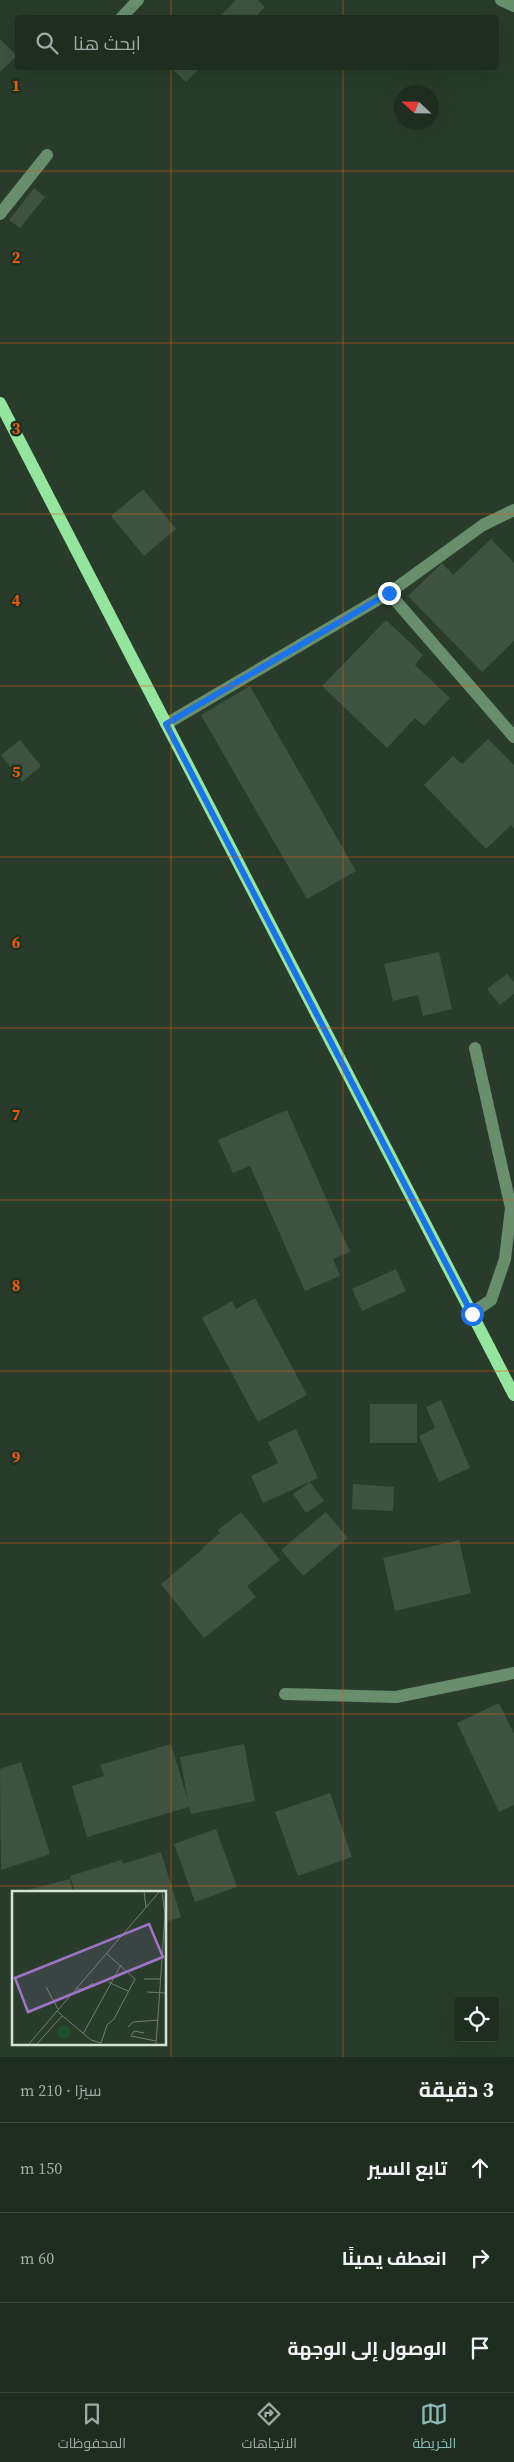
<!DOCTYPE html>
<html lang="ar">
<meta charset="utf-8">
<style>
body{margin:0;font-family:"Source Serif 4",Cairo,serif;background:#2c392d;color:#f1f3f6;direction:rtl}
.controls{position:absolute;right:15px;bottom:15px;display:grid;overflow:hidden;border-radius:5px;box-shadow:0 5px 20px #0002}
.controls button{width:45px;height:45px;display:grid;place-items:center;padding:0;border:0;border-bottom:1px solid #3c493e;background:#1f2d20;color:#f1f3f6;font:25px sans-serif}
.compass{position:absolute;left:394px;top:85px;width:45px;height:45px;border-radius:50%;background:#1f2d20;box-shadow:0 5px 20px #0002;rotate:292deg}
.stop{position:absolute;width:15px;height:15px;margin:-11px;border:4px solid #1a73e8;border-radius:50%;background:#fff}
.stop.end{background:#1a73e8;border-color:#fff;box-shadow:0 1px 5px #0008}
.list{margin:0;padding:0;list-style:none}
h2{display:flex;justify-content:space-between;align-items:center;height:65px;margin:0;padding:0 20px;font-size:21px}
h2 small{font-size:16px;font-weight:400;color:#a1a8a5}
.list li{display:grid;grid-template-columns:32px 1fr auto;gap:15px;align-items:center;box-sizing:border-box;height:90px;padding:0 20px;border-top:1px solid #3c493e}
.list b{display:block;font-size:19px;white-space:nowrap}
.list em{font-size:16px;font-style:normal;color:#a1a8a5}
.icon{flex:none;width:28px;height:28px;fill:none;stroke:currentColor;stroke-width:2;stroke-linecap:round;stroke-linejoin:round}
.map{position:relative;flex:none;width:514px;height:2057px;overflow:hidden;direction:ltr}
.search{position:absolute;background:#1f2d20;box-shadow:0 5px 20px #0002;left:15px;right:15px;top:15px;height:55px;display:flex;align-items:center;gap:12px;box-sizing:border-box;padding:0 18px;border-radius:5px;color:#a1a8a5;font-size:19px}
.sheet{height:335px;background:#1f2d20}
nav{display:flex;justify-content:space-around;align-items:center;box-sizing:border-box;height:70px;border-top:1px solid #3c493e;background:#1f2d20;font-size:14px;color:#a1a8a5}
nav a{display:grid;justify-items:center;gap:2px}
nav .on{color:#8bbbb9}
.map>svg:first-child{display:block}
.building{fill:#3e5240}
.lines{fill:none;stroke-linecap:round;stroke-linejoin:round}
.minor{stroke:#688e6c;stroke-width:12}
.major{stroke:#94e69e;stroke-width:12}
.route{stroke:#1a73e8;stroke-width:6}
.grid{fill:none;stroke:#e8590c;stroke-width:1;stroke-opacity:0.55}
.inset-road{fill:none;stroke:#6e7e6f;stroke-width:1}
.view{fill:#9f74c8;fill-opacity:0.15;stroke:#9f74c8;stroke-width:2.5}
.inset-edge{fill:none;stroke:#d5e1d6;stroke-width:2.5}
.grid-label{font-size:16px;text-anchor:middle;font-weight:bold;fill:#e8590c;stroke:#1f3221;stroke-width:5;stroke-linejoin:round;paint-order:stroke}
</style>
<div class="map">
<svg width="514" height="2057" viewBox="0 0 514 2057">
<rect width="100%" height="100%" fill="#293c2b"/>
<path class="building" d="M236,0H258L265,7L254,18H218Z
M0,39L17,56L0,72Z
M171,68H200L186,82Z
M34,188L45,197L20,228L9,220Z
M143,489L176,529L144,556L111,516Z
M491,539L514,563V641L482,672L408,596L442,563L453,575Z
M386,620L423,655L415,665L450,698L424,726L415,718L387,748L322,686Z
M250,686L356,871L307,899L201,715Z
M488,739L514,765V829L511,825L486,849L424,785L453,756L462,764Z
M20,740L41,766L22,782L1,755Z
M439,952L452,1009L423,1016L418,995L393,1001L384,964Z
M507,974L514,982V994L500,1005L487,989Z
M287,1110L350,1252L333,1259L340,1276L305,1291L250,1166L233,1173L218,1140Z
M396,1269L406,1291L362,1311L352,1289Z
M255,1298L307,1395L258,1422L202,1318L232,1301L236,1309Z
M441,1400L470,1468L439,1482L419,1436L435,1428L426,1407Z
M370,1404H417V1443H370Z
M296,1429L318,1478L263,1503L251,1476L278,1463L268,1442Z
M310,1482L324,1501L306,1513L293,1494Z
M353,1484L394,1487L393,1511L352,1509Z
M241,1512L280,1560L247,1586L256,1597L204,1638L161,1584L203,1549L202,1548L220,1533L218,1530Z
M326,1512L348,1538L303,1576L281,1550Z
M459,1540L471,1593L395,1611L383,1558Z
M499,1703L514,1734V1805L499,1812L457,1723Z
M171,1744L188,1801L180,1757L244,1744L255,1801L191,1814L189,1807L87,1837L72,1786L104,1776L100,1765Z
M21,1762L50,1854L1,1870L0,1769Z
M330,1793L352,1857L298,1876L275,1812Z
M216,1829L237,1887L195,1902L174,1844Z
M161,1852L181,1917L165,1922V1892H75L70,1876L121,1860L123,1864Z
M70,1879L73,1892H23V1891Z"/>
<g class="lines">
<path class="minor" d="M501,0L514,6
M121,18L138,0
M0,214L47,155
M389,593L514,737
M166,724L389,593L483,525L514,510
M472,1313L491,1300L505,1259L511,1208L475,1048
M285,1694L396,1697L514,1673"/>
<path class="major" d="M0,403L514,1395"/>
</g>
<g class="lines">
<path class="route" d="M389,593L166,724L472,1314"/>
</g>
<path class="grid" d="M171,0V18M343,0V18M171,68V2057M343,68V2057M0,171H514M0,343H514M0,514H514M0,686H514M0,857H514M0,1028H514M0,1200H514M0,1371H514M0,1543H514M0,1714H514M0,1886H514"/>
<g transform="translate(12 1891)">
<rect width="154" height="154" fill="#293c2b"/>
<path d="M45 141a7 7 0 1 1 14 0a7 7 0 1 1-14 0Z" fill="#1e4e27"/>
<path class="inset-road" d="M132,0L134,16M132,88H149M96,91L116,100M34,96L46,118M64,98H72L81,92M135,101L154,102M45,120L79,149L89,152L95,134L102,128L123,88L95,63M116,136L121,131L147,129M132,142L122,140L119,145L144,150M71,143L109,74M16,154L148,0M24,154L50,125M144,154L153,24L150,0"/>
<path class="view" d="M137,33L151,66L16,121L3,87Z"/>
<rect width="154" height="154" class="inset-edge"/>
</g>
<g class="grid-label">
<text x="16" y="91">1</text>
<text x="16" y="263">2</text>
<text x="16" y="434">3</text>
<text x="16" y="606">4</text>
<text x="16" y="777">5</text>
<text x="16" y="948">6</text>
<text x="16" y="1120">7</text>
<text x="16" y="1291">8</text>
<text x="16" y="1463">9</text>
</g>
</svg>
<div class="controls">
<button><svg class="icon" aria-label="locate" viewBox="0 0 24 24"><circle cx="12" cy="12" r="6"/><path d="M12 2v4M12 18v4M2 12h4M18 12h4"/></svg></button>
</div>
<svg class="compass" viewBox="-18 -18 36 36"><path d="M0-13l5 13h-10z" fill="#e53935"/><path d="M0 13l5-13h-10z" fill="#a1a8a5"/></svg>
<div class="stop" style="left:472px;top:1314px"></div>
<div class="stop end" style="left:389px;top:593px"></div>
<div class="search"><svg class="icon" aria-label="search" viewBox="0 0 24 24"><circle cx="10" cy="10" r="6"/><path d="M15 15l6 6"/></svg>ابحث هنا</div>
</div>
<section class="sheet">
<h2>3 دقيقة<small>سيرًا · 210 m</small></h2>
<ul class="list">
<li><svg class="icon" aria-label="ahead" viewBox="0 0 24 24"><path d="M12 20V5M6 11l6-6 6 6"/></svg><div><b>تابع السير</b></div><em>150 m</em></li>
<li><svg class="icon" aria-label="right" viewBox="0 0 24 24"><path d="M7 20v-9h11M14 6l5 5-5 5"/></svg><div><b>انعطف يمينًا</b></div><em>60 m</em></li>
<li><svg class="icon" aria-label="arrive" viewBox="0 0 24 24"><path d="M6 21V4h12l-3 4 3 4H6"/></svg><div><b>الوصول إلى الوجهة</b></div></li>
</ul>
</section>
<nav>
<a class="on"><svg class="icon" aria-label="map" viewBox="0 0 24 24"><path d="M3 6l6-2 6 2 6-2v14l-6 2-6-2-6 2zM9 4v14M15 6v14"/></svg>الخريطة</a>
<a><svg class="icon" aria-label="directions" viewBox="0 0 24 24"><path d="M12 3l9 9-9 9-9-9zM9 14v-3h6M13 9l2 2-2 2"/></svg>الاتجاهات</a>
<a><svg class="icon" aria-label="saved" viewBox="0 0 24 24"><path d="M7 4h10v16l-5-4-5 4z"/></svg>المحفوظات</a>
</nav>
